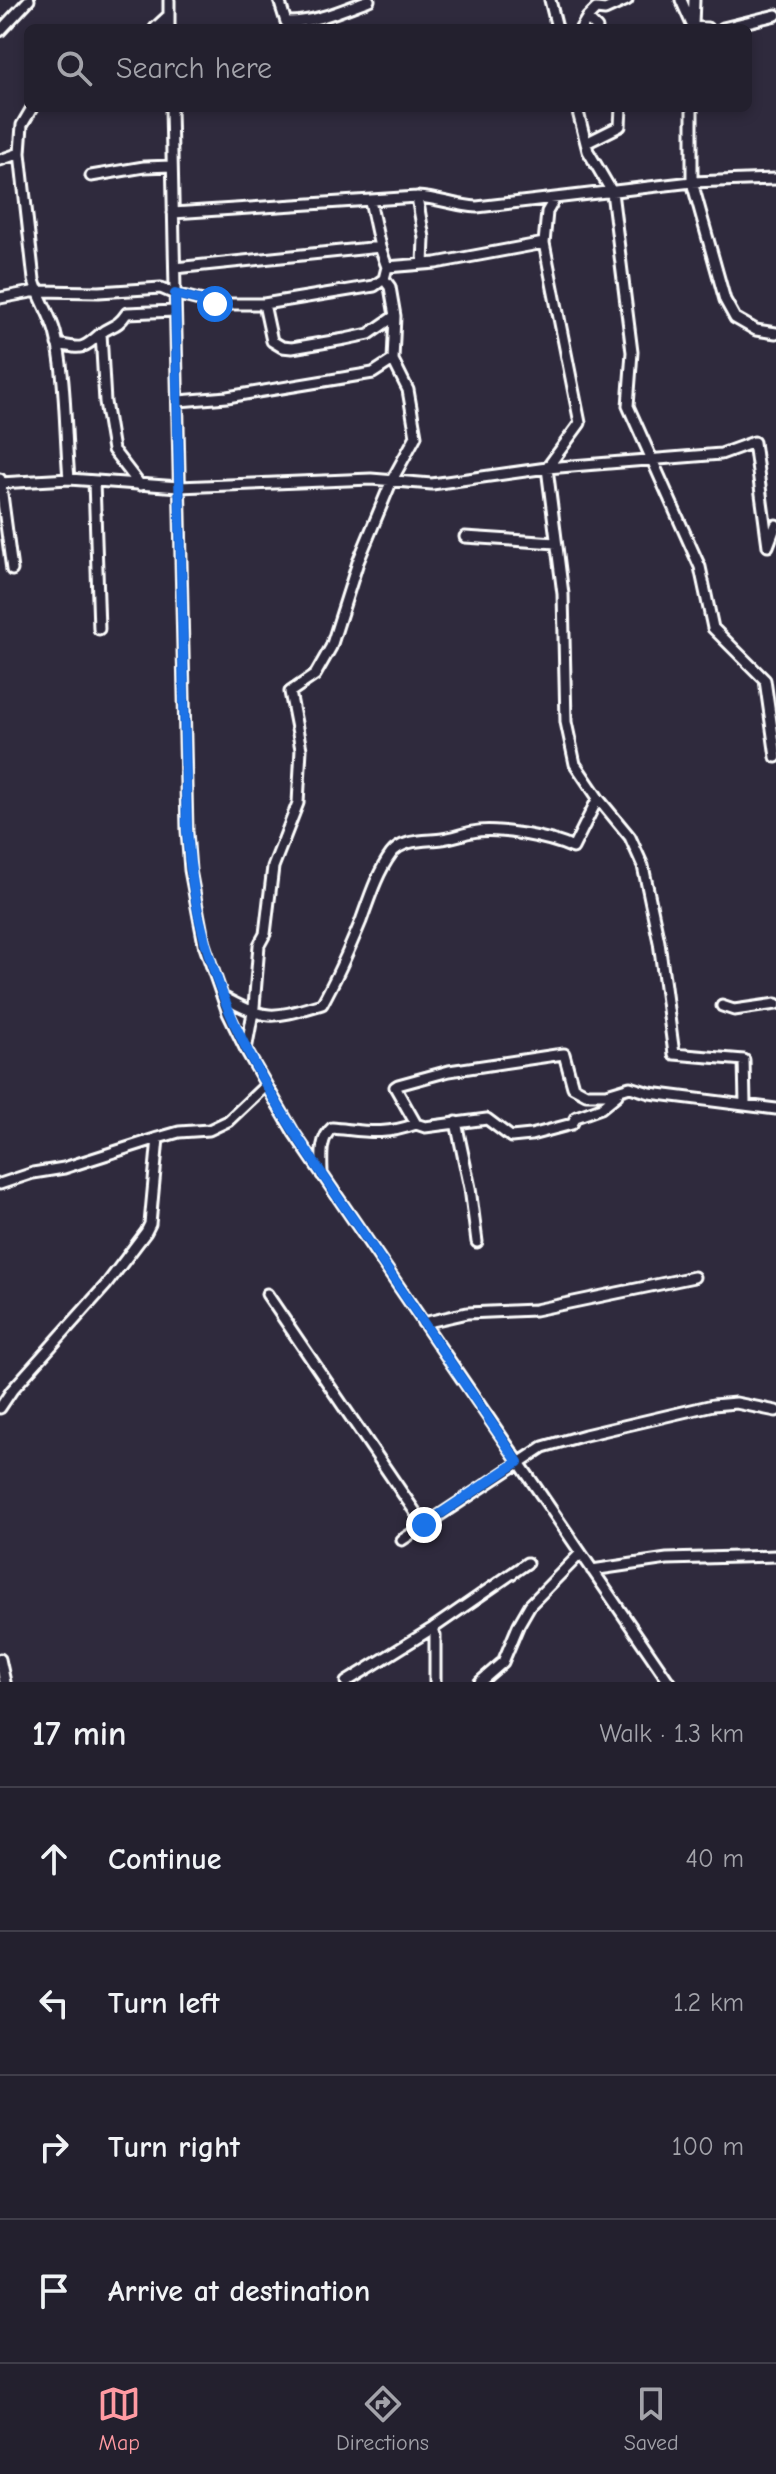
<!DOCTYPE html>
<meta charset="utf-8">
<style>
body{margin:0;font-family:"Comic Neue",sans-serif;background:#2b2836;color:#f1f3f6}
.stop{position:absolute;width:24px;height:24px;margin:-18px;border:6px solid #1a73e8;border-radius:50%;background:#fff}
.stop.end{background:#1a73e8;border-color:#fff;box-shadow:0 2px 8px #0008}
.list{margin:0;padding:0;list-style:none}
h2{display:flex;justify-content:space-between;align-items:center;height:104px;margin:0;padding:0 32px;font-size:34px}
h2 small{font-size:26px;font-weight:400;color:#a3a3aa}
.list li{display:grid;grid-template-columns:52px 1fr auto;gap:24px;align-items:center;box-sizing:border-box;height:144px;padding:0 32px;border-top:2px solid #403e4a}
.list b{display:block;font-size:30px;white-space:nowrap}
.list em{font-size:26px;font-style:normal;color:#a3a3aa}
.icon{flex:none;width:44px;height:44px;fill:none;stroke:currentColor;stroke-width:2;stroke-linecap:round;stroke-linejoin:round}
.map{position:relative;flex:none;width:776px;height:1682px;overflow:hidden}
.search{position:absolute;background:#23202e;box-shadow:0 4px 12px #0003;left:24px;right:24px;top:24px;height:88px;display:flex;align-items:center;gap:20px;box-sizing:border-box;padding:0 28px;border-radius:12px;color:#a3a3aa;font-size:30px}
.sheet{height:680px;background:#23202e}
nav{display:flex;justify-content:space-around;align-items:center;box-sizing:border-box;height:112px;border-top:2px solid #403e4a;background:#23202e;font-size:22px;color:#a3a3aa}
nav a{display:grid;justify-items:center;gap:4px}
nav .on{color:#ff9aa2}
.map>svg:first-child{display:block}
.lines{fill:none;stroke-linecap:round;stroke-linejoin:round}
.minor-casing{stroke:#fff;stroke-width:15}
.minor{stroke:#2f2a3d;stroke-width:9}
.route{stroke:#1a73e8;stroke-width:10}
</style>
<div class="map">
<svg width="776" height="1682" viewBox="0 0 776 1682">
<rect width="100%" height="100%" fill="#2f2a3d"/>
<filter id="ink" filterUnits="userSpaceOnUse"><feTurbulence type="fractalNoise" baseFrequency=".0125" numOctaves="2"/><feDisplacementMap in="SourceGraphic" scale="16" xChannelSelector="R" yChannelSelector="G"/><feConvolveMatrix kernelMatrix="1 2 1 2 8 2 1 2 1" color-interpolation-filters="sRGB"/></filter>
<g filter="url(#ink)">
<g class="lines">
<defs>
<path id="minor" d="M169,0V28
M279,0L286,22C314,23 342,10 369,0
M550,0L557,28
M681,0L693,27
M587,18L596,9L605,10L627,0
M693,25L694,0
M693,27L707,28
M155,28L169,15
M581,28L587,18L597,28
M723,28L776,15
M0,31L29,0
M171,108L187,831L190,870L204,944L228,1013L246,1050L294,1133L669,1682
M577,108L588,151L612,192L632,352L628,406L700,567L713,628L765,680L776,757
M692,108V182L725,300L735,318L756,330L776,333
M586,143L620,126L621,108
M20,153L34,280C39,298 50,314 55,332C66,373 65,435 69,479
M0,160L20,153L22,125L32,108
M91,176L144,167L172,166
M417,197L424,238L423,264
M555,198L547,212L544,243L580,423L547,468L563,594L566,722L575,764L598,798L630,837L643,866L659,942L674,1054L744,1060L745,1104
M370,201L380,247L387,267
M173,213L417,197C438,198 457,206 477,207L692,182L776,179
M175,268L380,247
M0,298L37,291L99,292L161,288L175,294L215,304H264L374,286L384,279L387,267L436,263L544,243
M264,304L272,341L282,347L292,348L345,339L369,334L395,316L390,287L384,279
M101,333L105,402L113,450L140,485
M57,344C82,349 82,350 100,334C112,324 116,329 127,313L175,311
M179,401L227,397L373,373L393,360L395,316
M0,479L12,570
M94,481L99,629
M0,483L69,479L179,487L371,479L432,484L547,468L721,454L754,442L768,546L776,525
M465,537L556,543
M223,997C268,1022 274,1018 322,1004C337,977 349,950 361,921C369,899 377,873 391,854C402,839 425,841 442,839C452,838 462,834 472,832C497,827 550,837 573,848L598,798
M722,1006L734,1010L776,1004
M246,1050L254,1007L259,945L265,934L273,867L298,803L301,749L290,692L315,675L331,647L358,562L392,480L416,436L408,390L393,360
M456,1122L470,1188L477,1242
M416,1124L425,1127L487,1119L511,1137L531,1135L572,1124L576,1117L601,1108L617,1095
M322,1175C322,1159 319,1139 332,1128C366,1131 383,1136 416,1124L395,1087L398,1085L449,1071L556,1055L564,1054L573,1087L586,1094H607L630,1087L650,1093L776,1109
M0,1184L33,1173L64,1168L158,1138L179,1132L209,1130L228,1121L266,1085
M267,1294L424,1525
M423,1323L467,1313L535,1310L694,1277
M0,1408L12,1390L106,1285L146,1232L150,1224L158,1138
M402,1540L543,1447L585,1435L713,1405L736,1403L776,1411
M592,1570L667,1559L776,1556
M433,1628L435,1635V1682
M0,1659L5,1682
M346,1682L433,1628L527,1563
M480,1682L503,1662L519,1624L530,1605L581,1553"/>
</defs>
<use href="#minor" class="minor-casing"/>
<use href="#minor" class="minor"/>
</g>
</g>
<g class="lines" filter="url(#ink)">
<path class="route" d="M215,304L175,294L187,831C198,1001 275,1106 368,1241C418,1315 468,1389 518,1462L424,1525"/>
</g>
</svg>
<div class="stop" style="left:215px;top:304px"></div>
<div class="stop end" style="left:424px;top:1525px"></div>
<div class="search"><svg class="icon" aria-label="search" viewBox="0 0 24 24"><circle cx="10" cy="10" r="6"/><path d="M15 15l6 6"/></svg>Search here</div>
</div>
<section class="sheet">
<h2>17 min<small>Walk · 1.3 km</small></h2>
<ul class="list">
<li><svg class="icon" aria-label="ahead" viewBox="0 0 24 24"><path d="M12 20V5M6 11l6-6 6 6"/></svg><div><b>Continue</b></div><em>40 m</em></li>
<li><svg class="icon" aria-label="left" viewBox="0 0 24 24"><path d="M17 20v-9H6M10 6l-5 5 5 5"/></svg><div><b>Turn left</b></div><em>1.2 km</em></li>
<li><svg class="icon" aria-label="right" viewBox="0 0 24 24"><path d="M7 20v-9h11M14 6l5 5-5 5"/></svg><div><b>Turn right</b></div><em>100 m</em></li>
<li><svg class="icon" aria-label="arrive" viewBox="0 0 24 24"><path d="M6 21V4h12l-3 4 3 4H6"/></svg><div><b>Arrive at destination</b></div></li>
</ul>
</section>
<nav>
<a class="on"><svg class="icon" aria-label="map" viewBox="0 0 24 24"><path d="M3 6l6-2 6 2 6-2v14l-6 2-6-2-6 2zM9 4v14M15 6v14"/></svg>Map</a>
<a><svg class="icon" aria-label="directions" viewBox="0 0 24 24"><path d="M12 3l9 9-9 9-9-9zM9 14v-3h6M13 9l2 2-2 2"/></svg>Directions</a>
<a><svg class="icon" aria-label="saved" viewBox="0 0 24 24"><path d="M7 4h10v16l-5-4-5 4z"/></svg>Saved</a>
</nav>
